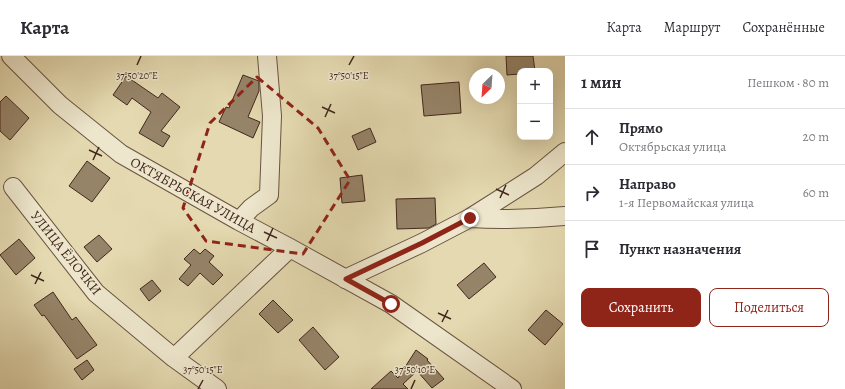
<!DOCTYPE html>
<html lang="ru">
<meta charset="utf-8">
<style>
body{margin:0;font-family:Alegreya,serif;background:#f2f2f3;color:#2b2b33}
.controls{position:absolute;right:12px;top:12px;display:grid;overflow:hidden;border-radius:8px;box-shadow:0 4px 16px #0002}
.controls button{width:36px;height:36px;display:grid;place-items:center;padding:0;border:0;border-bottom:1px solid #e1e1e2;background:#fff;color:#2b2b33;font:20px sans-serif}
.compass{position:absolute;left:469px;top:12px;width:36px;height:36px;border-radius:50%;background:#fff;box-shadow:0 4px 16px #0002;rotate:205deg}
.stop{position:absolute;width:12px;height:12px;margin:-9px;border:3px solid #8f2418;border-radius:50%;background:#fff}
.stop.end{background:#8f2418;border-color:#fff;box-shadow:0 1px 4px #0008}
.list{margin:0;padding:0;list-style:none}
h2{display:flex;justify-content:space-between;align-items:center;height:52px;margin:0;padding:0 16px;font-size:17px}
h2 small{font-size:13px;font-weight:400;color:#7c7c81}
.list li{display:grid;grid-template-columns:26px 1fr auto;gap:12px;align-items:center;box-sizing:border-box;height:56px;padding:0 16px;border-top:1px solid #e1e1e2}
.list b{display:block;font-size:15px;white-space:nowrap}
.list p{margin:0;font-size:13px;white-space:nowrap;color:#7c7c81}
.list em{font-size:13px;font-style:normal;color:#7c7c81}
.actions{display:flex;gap:8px;padding:12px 16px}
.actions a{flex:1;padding:9px 0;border:1px solid #8f2418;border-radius:8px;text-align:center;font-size:14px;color:#8f2418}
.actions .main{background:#8f2418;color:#fff}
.icon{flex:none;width:22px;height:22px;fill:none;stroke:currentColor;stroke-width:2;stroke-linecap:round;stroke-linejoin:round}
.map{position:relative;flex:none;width:565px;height:333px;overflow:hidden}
header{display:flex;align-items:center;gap:24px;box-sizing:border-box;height:56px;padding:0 20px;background:#fff;border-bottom:1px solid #e1e1e2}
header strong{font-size:19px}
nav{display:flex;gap:22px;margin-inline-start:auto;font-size:14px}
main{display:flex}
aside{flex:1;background:#fff}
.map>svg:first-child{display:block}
.building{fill:#968469;stroke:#41271d}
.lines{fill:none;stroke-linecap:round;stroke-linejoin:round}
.minor-casing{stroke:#6a5442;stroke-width:20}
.minor{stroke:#ede6cc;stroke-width:18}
.route{stroke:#8f2418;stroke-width:5}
.marked{fill:none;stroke:#8f2418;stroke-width:3;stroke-dasharray:8 5;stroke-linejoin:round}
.ticks{fill:none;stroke:#41271d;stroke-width:1.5}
.labels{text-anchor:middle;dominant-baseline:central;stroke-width:3;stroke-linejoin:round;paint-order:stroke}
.street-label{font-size:14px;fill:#41271d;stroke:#ede6cc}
.ticks-label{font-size:10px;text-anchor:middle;fill:#41271d;stroke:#ede6cc;stroke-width:3;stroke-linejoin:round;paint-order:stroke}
</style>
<header>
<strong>Карта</strong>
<nav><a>Карта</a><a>Маршрут</a><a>Сохранённые</a></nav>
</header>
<main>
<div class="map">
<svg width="565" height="333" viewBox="0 0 565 333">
<rect width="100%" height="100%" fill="#e4d9b0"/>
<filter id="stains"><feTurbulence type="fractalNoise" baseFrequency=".005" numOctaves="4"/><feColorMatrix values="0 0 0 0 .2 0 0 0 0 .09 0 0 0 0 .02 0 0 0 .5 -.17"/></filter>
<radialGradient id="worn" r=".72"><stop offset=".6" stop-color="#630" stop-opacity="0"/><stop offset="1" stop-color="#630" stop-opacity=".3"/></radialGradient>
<path class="building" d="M506,0H533L535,15H520V18L507,19Z
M243,19L259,25V35L248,61L260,66L253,82L219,66L226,51L229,52Z
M126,20L158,42L162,37L180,51L161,75L170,80L163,91L139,77L151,56L132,42L127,49L113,39Z
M459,26L461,57L424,60L421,29Z
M6,40L29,62L10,84L0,75V46Z
M370,72L376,86L358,94L352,80Z
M87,105L110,122L92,146L69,130Z
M362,119L365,145L342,147L340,122Z
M435,142L436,168L429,172L397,173L396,143Z
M99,179L112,193L97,206L84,191Z
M19,183L35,202L16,219L0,199Z
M194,193L200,198L205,193L214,200L209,206L223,219L213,229L200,217L188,230L179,223L191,209L184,203Z
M484,207L496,221L469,243L457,229Z
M152,224L161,235L149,245L140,233Z
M53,236L72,264L76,261L97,289L77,303L44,259L42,260L34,249Z
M273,244L293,264L278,277L259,258Z
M546,254L563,268L545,289L528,274Z
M313,271L339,301L325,314L299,284Z
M416,294L428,303L427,304L444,323L432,332L417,315L403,328L408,333H371L391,315L398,322Z
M87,304L94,314L82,324L74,313Z"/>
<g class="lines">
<defs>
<path id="minor" d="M11,0L60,49L121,98L239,165L290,192L391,248L512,333
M13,131L96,237L174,302L217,333
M470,162C503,164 532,163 565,160
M239,165L251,152L269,139L272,60L267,0
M345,223L422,187L470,162L536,120L565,96
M174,302L290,192"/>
</defs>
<use href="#minor" class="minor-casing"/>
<use href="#minor" class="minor"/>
</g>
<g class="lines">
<path class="route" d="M391,248L346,223L422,187L470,162"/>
</g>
<path class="marked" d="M257,21L318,72L350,124L303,198L206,185L183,152L210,67Z"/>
<path class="ticks" d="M137,9L141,0M349,9L354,0M322,51L335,57M325,61L331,48M89,94L102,100M93,104L99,91M496,133L509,139M500,142L506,129M264,176L277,182M267,185L273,172M31,219L44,225M35,228L41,216M438,257L451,263M442,266L448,254M198,333L203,324M411,333L415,324"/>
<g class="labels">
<g class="street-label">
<text transform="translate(193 139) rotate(29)">ОКТЯБРЬСКАЯ УЛИЦА</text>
<text transform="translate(66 197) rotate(51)">УЛИЦА ЁЛОЧКИ</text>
</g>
</g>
<g class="ticks-label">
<text x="137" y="23">37°50'20"E</text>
<text x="349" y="23">37°50'15"E</text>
<text x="203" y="317">37°50'15"E</text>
<text x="415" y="317">37°50'10"E</text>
</g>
<rect width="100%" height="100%" filter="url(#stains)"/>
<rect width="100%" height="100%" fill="url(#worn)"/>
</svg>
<div class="controls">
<button>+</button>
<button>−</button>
</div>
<svg class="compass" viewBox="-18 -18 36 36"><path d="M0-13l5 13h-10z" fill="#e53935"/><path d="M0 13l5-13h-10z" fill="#7c7c81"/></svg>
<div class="stop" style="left:391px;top:248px"></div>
<div class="stop end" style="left:470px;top:162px"></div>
</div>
<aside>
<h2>1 мин<small>Пешком · 80 m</small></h2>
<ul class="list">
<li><svg class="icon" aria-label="ahead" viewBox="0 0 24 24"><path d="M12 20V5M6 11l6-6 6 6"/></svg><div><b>Прямо</b><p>Октябрьская улица</p></div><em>20 m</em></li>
<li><svg class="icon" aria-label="right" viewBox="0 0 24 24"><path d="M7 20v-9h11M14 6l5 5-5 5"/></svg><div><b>Направо</b><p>1-я Первомайская улица</p></div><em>60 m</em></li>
<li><svg class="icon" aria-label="arrive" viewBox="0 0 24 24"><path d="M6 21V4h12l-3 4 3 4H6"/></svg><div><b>Пункт назначения</b></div></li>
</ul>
<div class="actions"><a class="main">Сохранить</a><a>Поделиться</a></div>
</aside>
</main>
